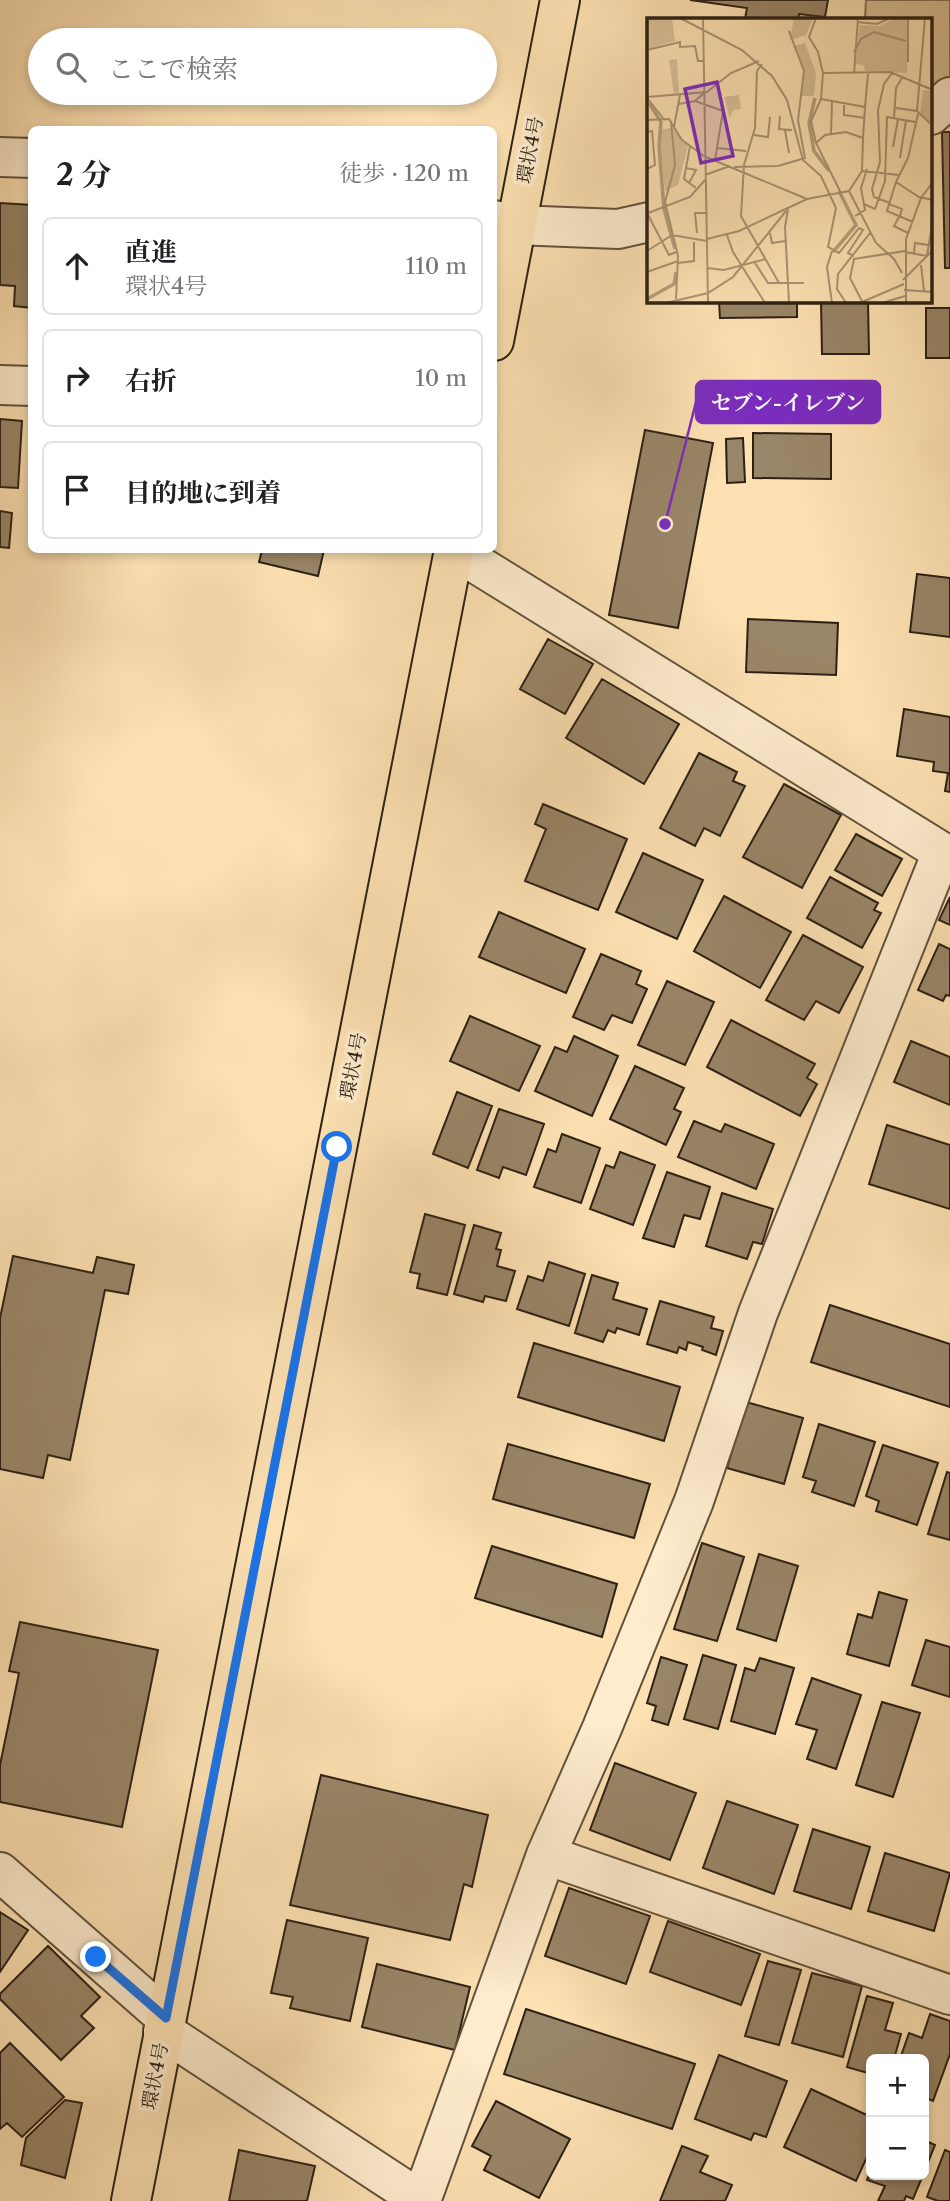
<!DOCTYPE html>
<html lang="ja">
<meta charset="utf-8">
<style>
body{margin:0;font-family:"Libre Caslon Text","Noto Serif JP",serif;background:#f2f2f2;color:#202124}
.controls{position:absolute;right:21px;bottom:21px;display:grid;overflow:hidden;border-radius:10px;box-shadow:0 4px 10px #0003}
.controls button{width:63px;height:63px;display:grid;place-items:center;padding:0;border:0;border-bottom:2px solid #e0e0e0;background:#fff;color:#202124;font:35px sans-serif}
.stop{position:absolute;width:21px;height:21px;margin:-16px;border:5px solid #1a73e8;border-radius:50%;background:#fff}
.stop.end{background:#1a73e8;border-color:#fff;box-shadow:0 2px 7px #0008}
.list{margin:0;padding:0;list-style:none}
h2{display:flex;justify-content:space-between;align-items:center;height:91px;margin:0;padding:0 28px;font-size:30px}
h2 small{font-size:23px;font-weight:400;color:#757577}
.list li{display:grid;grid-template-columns:46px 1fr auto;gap:21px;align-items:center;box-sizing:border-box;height:98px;margin:0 14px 14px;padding:0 14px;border:2px solid #e0e0e0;border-radius:10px}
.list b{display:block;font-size:26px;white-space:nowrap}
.list p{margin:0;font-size:23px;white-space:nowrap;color:#757577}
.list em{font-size:23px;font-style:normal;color:#757577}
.icon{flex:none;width:38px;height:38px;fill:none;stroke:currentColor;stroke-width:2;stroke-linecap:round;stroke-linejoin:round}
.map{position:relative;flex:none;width:950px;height:2201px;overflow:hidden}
.search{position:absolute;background:#fff;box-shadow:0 4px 10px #0003;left:28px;top:28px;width:469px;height:77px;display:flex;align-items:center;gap:18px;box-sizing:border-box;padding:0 24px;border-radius:38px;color:#757577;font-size:26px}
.panel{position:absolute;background:#fff;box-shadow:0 4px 10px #0003;left:28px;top:126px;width:469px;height:427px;border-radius:10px}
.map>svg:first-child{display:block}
.green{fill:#dac097;stroke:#847056;stroke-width:2}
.building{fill:#998567;stroke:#2d2115;stroke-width:2}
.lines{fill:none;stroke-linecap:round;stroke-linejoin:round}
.minor-casing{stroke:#61513c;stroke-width:42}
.major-casing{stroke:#2d2115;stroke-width:42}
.minor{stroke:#feeccd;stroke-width:38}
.major{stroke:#fde1b2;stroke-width:38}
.route{stroke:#1a73e8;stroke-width:9}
.labels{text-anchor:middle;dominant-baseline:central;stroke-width:7;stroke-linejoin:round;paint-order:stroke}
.street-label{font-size:19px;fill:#2d2115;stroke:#feeccd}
.inset-river{fill:none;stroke:#b6a07d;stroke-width:3.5}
.inset-road{fill:none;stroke:#aa9473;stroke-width:2}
.view{fill:#7b2cbf;fill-opacity:0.15;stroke:#7b2cbf;stroke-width:3.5}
.inset-edge{fill:none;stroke:#2d2115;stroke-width:3.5}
.leader{fill:none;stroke:#7b2cbf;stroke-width:2.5}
.callout-dot{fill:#7b2cbf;stroke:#feeccd;stroke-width:2.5}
.callout{fill:#7b2cbf;stroke:#7b2cbf;stroke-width:2.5}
.callout-label{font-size:21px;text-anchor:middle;font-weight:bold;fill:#fff}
</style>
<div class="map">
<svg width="950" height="2201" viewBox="0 0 950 2201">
<rect width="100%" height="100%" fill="#fde1b2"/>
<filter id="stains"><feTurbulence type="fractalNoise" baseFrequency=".00286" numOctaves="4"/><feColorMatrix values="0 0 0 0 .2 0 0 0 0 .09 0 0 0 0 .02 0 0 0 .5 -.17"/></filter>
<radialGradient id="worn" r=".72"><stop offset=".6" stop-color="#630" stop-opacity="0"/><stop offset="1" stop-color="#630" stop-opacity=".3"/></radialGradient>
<path class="green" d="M866,0H950V80L931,96V19H865Z"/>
<path class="building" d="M690,0H828L825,17L799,14L798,19H745L747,8Z
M942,132H950V268H945Z
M0,203L32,205V308L14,306L15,286L0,285Z
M719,301H797V317L720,318Z
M821,301H868L869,354H822Z
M926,308H950V358H926Z
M0,419L22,421L18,488L0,487Z
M645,430L713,443L678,628L609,615Z
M753,433L831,434V479L753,478Z
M743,438L745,482L727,483L726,439Z
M0,511L12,513L9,548L0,547Z
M262,550H324L318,576L259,562Z
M917,574L950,578V637L910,632Z
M748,619L838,623L836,675L746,672Z
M548,639L593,664L565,714L520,689Z
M602,679L679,724L644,784L566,738Z
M904,709L950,717V792L945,791L948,773L933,771L934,762L897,756Z
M699,753L737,772L733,781L745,786L720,836L704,828L695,846L660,828Z
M784,784L841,815L802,888L743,857Z
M543,804L627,839L598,910L525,881L546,829L535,824Z
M856,834L902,859L882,896L835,870Z
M643,853L703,880L677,939L616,912Z
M830,877L878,903L874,910L881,913L862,948L807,918Z
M724,896L791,932L760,988L694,951Z
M950,897V925L939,920Z
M499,912L585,949L566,993L479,957Z
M803,935L863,967L839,1013L816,1001L804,1020L766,1000Z
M939,944L950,949V996L946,995L943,1001L918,990Z
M601,954L641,971L636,984L647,989L632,1023L612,1015L604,1030L573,1017Z
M667,981L714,1002L685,1065L638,1045Z
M470,1016L540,1046L519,1091L450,1061Z
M731,1020L815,1064L807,1078L817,1084L800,1116L707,1067Z
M574,1036L618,1056L592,1116L535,1091L555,1047L567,1052Z
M911,1041L950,1057V1105L894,1082Z
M635,1066L684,1088L674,1109L681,1112L666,1145L610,1119Z
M457,1092L492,1106L468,1168L433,1154Z
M499,1109L544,1124L526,1175L503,1167L499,1178L477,1170Z
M694,1121L721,1132L725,1124L774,1144L756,1189L678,1157Z
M887,1125L950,1145V1209L869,1184Z
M562,1134L600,1148L581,1203L534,1187L548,1149L556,1152Z
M620,1152L655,1165L633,1225L590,1209L606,1165L614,1168Z
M667,1172L710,1187L700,1219L684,1215L674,1247L643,1238Z
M722,1193L773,1209L762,1244L753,1242L747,1259L706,1246Z
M425,1214L465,1225L447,1295L417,1288L420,1274L410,1272Z
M474,1225L501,1233L496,1249L501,1250L497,1266L515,1271L506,1301L485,1296L483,1302L454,1294Z
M13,1256L93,1273L97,1257L134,1265L128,1294L105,1290L70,1460L48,1455L43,1478L0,1469V1318Z
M549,1262L585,1274L569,1326L517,1309L528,1276L543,1281Z
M592,1275L618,1283L613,1299L647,1309L639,1335L617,1328L615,1333L608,1330L603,1342L575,1333Z
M660,1301L714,1317L711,1328L723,1331L716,1355L702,1350L703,1347L688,1342L686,1350L679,1347L677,1353L647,1344Z
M830,1305L950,1344V1407L811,1362Z
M534,1343L680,1387L664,1441L518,1397Z
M746,1402L803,1418L784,1484L727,1468Z
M819,1424L875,1442L854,1506L812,1492L816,1481L803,1477Z
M508,1444L650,1484L634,1538L493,1499Z
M883,1445L938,1463L917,1525L876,1511L879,1501L866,1496Z
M947,1472L950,1473V1540L928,1534Z
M702,1543L744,1557L717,1641L674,1629Z
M492,1546L617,1584L602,1637L475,1598Z
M759,1554L798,1566L776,1641L737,1629Z
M879,1592L907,1600L889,1666L847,1654L858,1614L872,1618Z
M20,1622L158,1650L122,1827L0,1802V1765L19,1673L9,1671Z
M926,1640L950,1647V1697L912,1685Z
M703,1655L736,1665L718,1729L684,1719Z
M661,1657L687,1665L668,1725L652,1720L656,1706L647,1703Z
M760,1658L794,1668L775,1734L731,1721L745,1668L755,1671Z
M812,1678L861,1695L836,1769L807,1759L817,1730L796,1724Z
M882,1702L920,1713L893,1797L856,1785Z
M615,1763L696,1793L670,1860L590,1830Z
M321,1775L488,1815L472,1887L464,1884L450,1940L290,1905Z
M727,1801L798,1825L774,1894L703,1868Z
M813,1829L870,1847L851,1909L794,1891Z
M885,1853L950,1873L934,1931L868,1911Z
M569,1888L650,1916L626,1984L545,1956Z
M0,1912L28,1930L0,1972Z
M287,1920L368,1938L350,2021L290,2008L293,1997L271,1993Z
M668,1921L760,1954L741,2005L650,1972Z
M48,1946L100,1997L81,2016L94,2028L61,2060L0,1999V1994Z
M768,1961L801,1970L779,2045L745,2036Z
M377,1964L470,1987L455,2050L362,2027Z
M812,1973L862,1986L843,2057L792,2043Z
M867,1996L893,2003L885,2030L901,2034L894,2059H871V2074L847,2067Z
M526,2009L695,2064L672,2129L504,2074Z
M930,2014L950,2021V2054L933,2101L924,2097V2059H900L909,2033L922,2038Z
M10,2043L64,2097L22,2137L7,2123L0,2129V2053Z
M719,2055L787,2081L766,2137L754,2133L751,2140L695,2119Z
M811,2089L871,2117V2148L856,2181L784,2147Z
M65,2100L82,2103L65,2178L21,2165L26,2138Z
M496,2101L570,2139L539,2198L484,2170L491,2156L472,2146Z
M924,2140L935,2145L924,2172Z
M682,2146L708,2156L700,2172L732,2185L725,2201H660Z
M239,2150L315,2166L307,2201H229Z
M945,2150L950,2152V2201H938L927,2197Z
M871,2170V2175H923L913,2199L906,2196L904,2201H878L885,2186L867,2180Z"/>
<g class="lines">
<defs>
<path id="minor" d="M931,115L950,97
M0,157L32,158
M494,220L515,225L618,229L649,222
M0,385L32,386
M546,1855L950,1995
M0,1872L166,2018
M163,2031L422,2201
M421,2201L546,1855L602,1728L694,1501L758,1313L942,852L454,550"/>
<path id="major" d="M494,341L560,0
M131,2201L454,550"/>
</defs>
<use href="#minor" class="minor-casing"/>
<use href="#major" class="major-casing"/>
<use href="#minor" class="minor"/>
<use href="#major" class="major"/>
</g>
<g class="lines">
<path class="route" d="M96,1957L166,2018L337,1147"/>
</g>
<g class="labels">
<g class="street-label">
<text transform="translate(530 150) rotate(-79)">環状4号</text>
<text transform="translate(353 1066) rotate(-79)">環状4号</text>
<text transform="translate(155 2076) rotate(-79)">環状4号</text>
</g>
</g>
<g transform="translate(647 18)">
<rect width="285" height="285" fill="#fde1b2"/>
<path d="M0,0H25L28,23L0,31ZM147,0H166L159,17L143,22ZM248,0H260V55L218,53L217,47L209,46L212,7L232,8ZM158,25L169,55L167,78H155L158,53L146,28ZM30,41L32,75L27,76L22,42ZM276,72L285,73V105L273,96ZM92,77L94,91L86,92L83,100L77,79ZM26,109L41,128L31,167L18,173L12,123L14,112Z" fill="#dac097"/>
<path class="inset-river" d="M168,80L162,105L167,133L182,153M2,85L14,104L12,128L17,191L28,231M186,234L209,207L192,173M0,281L27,266L29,254"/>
<path class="inset-road" d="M33,0L95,32L125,58L140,82L156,142L174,158L189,190L181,229L192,235L212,210L216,212L201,235L207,238M56,0L61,285M169,0L162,19L171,34L176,55L174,81L218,89L221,56M278,0L270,93L286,108M210,4L230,6L243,0M0,32L33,24V29L48,28L51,43H57M207,34L214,21L227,14L259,23M261,44V0M176,55L243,54L286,72M207,56L211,0M0,79L60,74L84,55L112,43M0,80L16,100M48,83L76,93L68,142M32,86L48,83L57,75M197,87V97L218,100M249,90L270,93M271,96L261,140L249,164L272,179L286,182M133,98L132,111L145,112M247,100L249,70L255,60M0,102L22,101L35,122L57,138M24,103L28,147L18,184L31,238L29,281M27,109L33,77M138,112L142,135M0,114L5,113L8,147L0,151M184,116L185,84M107,117L121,119L123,99M216,120L218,89M169,125L164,103L174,81M43,128L37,161L49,170M246,129L251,101M70,130L99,133M59,139L160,181M253,140L259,102M87,149L131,148L158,140L151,102L157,53L142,13M39,150L49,152L42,165M58,157L83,148M249,164L240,193L266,204M202,173L229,225L247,241L255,255M194,175L169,125L178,117L199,114L216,120L215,153M243,185L227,179L225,171L233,144L231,92L237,66L245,55M217,186L228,191L238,163L240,99L268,104M242,186L255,191L253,198M141,191L138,209L142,285M0,195L22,237L29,234M1,195L43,179L59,161M208,198L218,192L214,170L220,151M252,199L247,208L261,215M50,215L48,195H59M123,215L125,225L138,223M80,217L86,234L118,285M60,221L92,213L160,181L202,173L215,153L252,157M0,233L25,217L60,223M258,234L280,238L286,201M267,235L268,225L281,227M31,245L47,243V224M108,245L121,265H132L94,198L97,147L108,110L110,53L115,46M274,247L277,273M60,250L77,252L119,241M0,254L31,243M256,262L286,232M132,265H157M257,272L286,274M215,284L257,266M19,285L61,275L86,259L139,193M185,285L180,249L185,233M199,285L190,271L191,256L223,215M216,285L203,260L207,241L258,233M235,285L258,278M259,285V221L274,180L286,164"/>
<path class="view" d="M70,64L86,138L54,145L38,71Z"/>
<rect width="285" height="285" class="inset-edge"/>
</g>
<path class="leader" d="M665 524L696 402"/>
<circle class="callout-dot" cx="665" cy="524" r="7"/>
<rect class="callout" x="696" y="381" width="184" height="42" rx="7"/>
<g class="callout-label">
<text x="788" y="410">セブン-イレブン</text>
</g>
<rect width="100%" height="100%" filter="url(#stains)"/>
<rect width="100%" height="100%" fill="url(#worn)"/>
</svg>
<div class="controls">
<button>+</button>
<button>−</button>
</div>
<div class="stop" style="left:337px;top:1147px"></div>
<div class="stop end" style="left:96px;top:1957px"></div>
<div class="search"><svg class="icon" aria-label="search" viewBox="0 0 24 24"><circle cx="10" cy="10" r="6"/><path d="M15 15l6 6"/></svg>ここで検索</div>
<section class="panel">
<h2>2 分<small>徒歩 · 120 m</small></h2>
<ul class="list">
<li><svg class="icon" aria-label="ahead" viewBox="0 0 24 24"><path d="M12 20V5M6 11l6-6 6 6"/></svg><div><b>直進</b><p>環状4号</p></div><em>110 m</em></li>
<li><svg class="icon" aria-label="right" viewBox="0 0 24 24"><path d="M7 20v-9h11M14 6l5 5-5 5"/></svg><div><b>右折</b></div><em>10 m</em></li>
<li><svg class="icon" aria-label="arrive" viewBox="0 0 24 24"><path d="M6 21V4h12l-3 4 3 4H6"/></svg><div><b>目的地に到着</b></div></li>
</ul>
</section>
</div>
